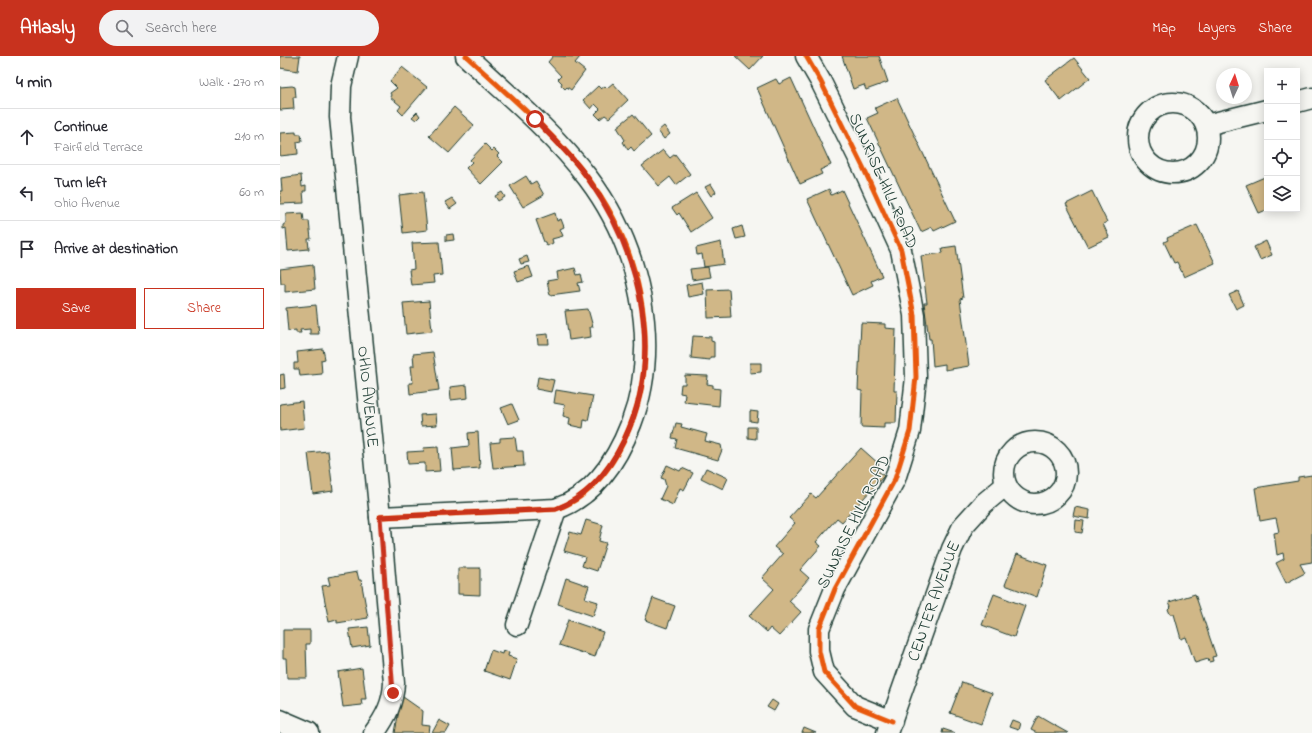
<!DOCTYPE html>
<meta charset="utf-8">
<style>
body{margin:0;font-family:"Indie Flower",sans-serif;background:#f2f2f3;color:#2b2b33}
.controls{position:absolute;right:12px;top:12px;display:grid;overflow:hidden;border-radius:0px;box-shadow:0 2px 10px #0003}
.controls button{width:36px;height:36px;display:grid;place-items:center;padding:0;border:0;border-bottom:1px solid #e1e1e2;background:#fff;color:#2b2b33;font:20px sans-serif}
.compass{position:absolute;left:936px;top:12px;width:36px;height:36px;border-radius:50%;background:#fff;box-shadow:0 2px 10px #0003;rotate:4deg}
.stop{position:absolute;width:12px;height:12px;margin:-9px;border:3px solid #c8321e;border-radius:50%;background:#fff}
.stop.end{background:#c8321e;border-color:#fff;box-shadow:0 1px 4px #0008}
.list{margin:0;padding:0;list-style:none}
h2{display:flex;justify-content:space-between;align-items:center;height:52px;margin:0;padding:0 16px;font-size:17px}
h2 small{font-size:13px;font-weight:400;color:#7c7c81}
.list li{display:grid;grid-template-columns:26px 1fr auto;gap:12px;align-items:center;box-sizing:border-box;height:56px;padding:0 16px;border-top:1px solid #e1e1e2}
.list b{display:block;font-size:15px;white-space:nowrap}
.list p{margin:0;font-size:13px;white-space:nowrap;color:#7c7c81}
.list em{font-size:13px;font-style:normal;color:#7c7c81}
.actions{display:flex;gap:8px;padding:12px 16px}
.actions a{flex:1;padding:9px 0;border:1px solid #c8321e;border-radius:0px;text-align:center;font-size:14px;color:#c8321e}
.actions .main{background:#c8321e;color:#fff}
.icon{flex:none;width:22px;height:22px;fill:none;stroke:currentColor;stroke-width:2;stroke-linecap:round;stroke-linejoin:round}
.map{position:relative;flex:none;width:1032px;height:677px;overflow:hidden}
header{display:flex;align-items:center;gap:24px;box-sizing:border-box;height:56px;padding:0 20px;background:#c8321e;color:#fff}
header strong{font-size:19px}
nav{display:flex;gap:22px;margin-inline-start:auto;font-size:14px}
.search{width:280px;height:36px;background:#f2f2f3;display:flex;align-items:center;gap:10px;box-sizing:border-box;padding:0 14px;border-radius:22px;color:#7c7c81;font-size:15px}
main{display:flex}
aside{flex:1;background:#fff}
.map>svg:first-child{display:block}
.building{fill:#d0b787;stroke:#1f3d34}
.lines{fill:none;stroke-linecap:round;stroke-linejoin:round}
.street-casing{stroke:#1f3d34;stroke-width:23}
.secondary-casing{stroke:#1f3d34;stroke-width:25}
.street{stroke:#f6f6f2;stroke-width:20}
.secondary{stroke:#f6f6f2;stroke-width:22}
.cycleway-casing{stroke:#f6f6f2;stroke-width:8}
.cycleway{stroke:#e8590c;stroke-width:5}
.route{stroke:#c8321e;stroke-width:5}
.labels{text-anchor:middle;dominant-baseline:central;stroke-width:3;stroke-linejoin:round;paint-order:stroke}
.street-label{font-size:17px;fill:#1f3d34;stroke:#f6f6f2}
</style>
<header>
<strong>Atlasly</strong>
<div class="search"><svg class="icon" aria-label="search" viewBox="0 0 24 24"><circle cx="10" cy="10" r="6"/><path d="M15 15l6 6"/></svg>Search here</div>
<nav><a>Map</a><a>Layers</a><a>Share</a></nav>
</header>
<main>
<aside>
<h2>4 min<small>Walk · 270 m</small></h2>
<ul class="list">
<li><svg class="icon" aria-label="ahead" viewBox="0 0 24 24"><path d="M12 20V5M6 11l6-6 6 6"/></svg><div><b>Continue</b><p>Fairfield Terrace</p></div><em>210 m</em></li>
<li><svg class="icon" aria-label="left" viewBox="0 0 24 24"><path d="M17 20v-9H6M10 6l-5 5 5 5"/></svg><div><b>Turn left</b><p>Ohio Avenue</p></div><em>60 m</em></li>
<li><svg class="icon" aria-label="arrive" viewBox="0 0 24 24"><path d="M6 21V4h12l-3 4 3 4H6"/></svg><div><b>Arrive at destination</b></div></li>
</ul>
<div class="actions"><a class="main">Save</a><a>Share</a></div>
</aside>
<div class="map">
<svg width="1032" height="677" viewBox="0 0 1032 677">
<rect width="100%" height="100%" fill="#f6f6f2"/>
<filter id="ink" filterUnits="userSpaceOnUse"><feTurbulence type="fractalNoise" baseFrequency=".025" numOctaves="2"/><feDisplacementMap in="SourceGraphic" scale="8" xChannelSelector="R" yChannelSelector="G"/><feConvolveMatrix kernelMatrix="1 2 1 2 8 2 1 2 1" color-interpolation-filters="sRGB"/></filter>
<g filter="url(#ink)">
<path class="building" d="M0,0H20L18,15L0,12Z
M273,0L300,1L295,7L305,15L291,34L287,31L285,33L281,29L282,27L278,23L281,20L268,6Z
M455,0H483L470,14Z
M562,0H599L608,26L586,34L584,29L573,33Z
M794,2L810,22L781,45L765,24Z
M122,11L147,31L123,59L118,54L121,50L110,41L111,39L110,37L117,32L110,25Z
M511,22L551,109L540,114L542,118L520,128L477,32L496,23L499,28Z
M333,27L348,44L329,62L325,59L320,63L315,58L320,53L315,48L311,53L303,44L318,30L321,33L325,30L327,32Z
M12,30L15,31L16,41H13L14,53L0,54V31Z
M617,42L675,165L654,175L652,171L641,176L587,62L598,57L595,52Z
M174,51L194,69L169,97L149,80Z
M137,56L140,60L136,64L132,61Z
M353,58L371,80L354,95L351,91L348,94L343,86L345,84L337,71Z
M384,70L390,78L384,83L378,75Z
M16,76V78H21L22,85L17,86L18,98L0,100V77Z
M205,88L212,95L214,93L219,98L217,100L223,106L201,128L186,112L192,106L190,104Z
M383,94L390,102L395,98L410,118L396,129L390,121L379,130L362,110Z
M21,119L22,131L26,130V135H23L24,147L0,148V135H2L1,122Z
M246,120L251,128L256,125L264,139L243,151L230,130Z
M987,120V153H989L979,157L966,129Z
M431,128L436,136L431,140L425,131Z
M549,133L551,139L562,134L602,220L591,225L593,229L572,239L527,143Z
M812,135L827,166L823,168L829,181L808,191L786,148Z
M143,136L147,174L123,177L119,139Z
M222,136L225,141L218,145L215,140Z
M416,137L432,162L411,176L399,157L397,159L392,152Z
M172,142L177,148L170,153L165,146Z
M23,157L24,165H29L31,183H28L29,193L8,195L6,172L3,173V169L6,167V158Z
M275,157L277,165L281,163L284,171L280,173L283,180L272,183L273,187L267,190L265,186H264L256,164Z
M917,169L935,207L904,221L897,206L894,207L884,186L888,184L887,182Z
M462,170L465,181L456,183L453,173Z
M173,178L174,184L166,185V179Z
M986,185L992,199L980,204L974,191Z
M159,186L162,219L153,220L154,227L131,229L129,214L134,213L132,187Z
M441,186L444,208L424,211L422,198L417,199L416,192Z
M676,190L683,242L680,243L689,310L665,314V308L653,310L651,283H649L644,247H647L641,200L663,197L662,192Z
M247,200L249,206L241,208L239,203Z
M33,209L35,233L5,236V227H1L0,213Z
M249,210L253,221L238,226L234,215Z
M428,211L430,221L412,224L410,213Z
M295,212L297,219L301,218L303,226L298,227L300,235L270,239L267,225L278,223L277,216Z
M422,226L424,238L408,241L406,229Z
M449,233L451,261L428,262L427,234Z
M958,235L964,249L956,253L949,239Z
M149,245L152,275L126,278L123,247Z
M36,249L39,278H30V273L20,274L21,277H16V274L8,275L6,252Z
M308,253L313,271H310L311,281L289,284L285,255Z
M581,267L605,268V272L616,273L614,335H617L616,367H604V372L581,371L582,335L578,334Z
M268,278L269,288H258L257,279Z
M413,280L431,281V285L434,286V301H430V304L411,302Z
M43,293L45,303L41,304L42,318L20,320L19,313H14V307H18L17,296Z
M153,296L159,334L130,338L129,327H133L131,310H134L133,298Z
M470,307H481V316L470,317Z
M4,318L5,332L0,333V319Z
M405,319L428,320L427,328L433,329V332L440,333L439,350L404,346L405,338L400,337L401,328H405Z
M258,321L274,324L271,336L256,333Z
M187,329L188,342L171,344L170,331Z
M276,334L313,340L308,365L304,364L303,372L289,369L290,362L283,360L285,349L274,347Z
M22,345L24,372L0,375V348Z
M232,348L239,364L228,368L221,352Z
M470,355L478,356L477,366L470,365Z
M156,358L157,369L141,370L140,359Z
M396,367L402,368L401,371L427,378L425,385L441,389L442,394L438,404L395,392L397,383L392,382Z
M468,371H476V383L468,382Z
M198,376L200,412L174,414L172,392L189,390L188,377Z
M235,381L237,395H243L244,410L213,412L210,387L220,386V382Z
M158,391L160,415L145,416V407L128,408L127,396L144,395L143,392Z
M581,392L599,408L595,412L604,420L562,466L557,462L536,486L541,490L520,514L529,522L509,545L521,556L499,580L490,572L487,576L469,560L494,533L482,522L503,498L494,491L515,467L509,462L531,438L536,442Z
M48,395L53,435L33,438L28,397Z
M387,409L400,415L402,412L413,417L404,434L400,432L393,449L380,443L386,430L384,423L381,422Z
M426,412L448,422L443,433L421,422Z
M1032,419V506L1020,508L1025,517L1006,527L996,507L1004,503L1003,497L997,499L994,477L999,476L996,462L980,465L975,432L1018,425V421Z
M795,451L810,454L809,463L793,460Z
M306,464L323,469L319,485L326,487L317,515L302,510L305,501L284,495L290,476L301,479Z
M796,464L804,465L802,477L795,476Z
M737,498L767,509L757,541L725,529Z
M178,512H200V539L178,538Z
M77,516L79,524H81L88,562L57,567V564L49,566L42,530L50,529L48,521Z
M286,522L309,530L305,542L318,546L313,560L278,548Z
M714,538L745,550L734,581L702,569Z
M915,538L936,600L932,601L933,605L929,606L928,603L915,607L906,581L901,583L894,558H890L888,553L891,550L889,546Z
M373,542L395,550L387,572L365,564Z
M288,564L323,576L315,601L279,589Z
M88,571L90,589L72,592L69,573Z
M3,574H30V588H26L27,622H7L6,602H3Z
M211,594L222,598L223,594L229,596L228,600L237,603L230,624L204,615Z
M82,612L86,643H81L82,649L63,651L58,616Z
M682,626L712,637L701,668L670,657Z
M123,641L143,655L142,669L150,670L149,677H115L121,642Z
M492,644L498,648L494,655L487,651Z
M758,660L770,667L788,677H757L751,674Z
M159,664L170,670L166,677H152Z
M732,664L740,667L738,674L729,671Z
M524,672L536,677H522Z
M663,673L675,677H662Z"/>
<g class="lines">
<defs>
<g id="street">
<path id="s1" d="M68,0L61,30L60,61L100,461L114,627C113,647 106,661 94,677"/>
<path d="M526,0L541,26L583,111L621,194L634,259L636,321L630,375L615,423L555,533L539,573V595L544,616L575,650L612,665"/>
<path d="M1017,46L1032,42"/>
<circle cx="893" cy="82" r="35"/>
<path d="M926,69L987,54"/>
<circle cx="755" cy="417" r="31"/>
<path d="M100,461L276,453C314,440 337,404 351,368C382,287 359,189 308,122C273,76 228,39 186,0"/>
<path d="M237,569L276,453"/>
<path id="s2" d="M607,677L672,493L683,470L703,448L726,429"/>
</g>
<path id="secondary" d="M0,665L28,677"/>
</defs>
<use href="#street" class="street-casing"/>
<use href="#secondary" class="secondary-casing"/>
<use href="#street" class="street"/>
<use href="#secondary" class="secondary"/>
<defs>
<path id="cycleway" d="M526,0L541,26L583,111L621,194L634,259L636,321L630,375L615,423L555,533L539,573V595L544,616L575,650L612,665
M100,461L276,453C314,440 337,404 351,368C382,287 359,189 308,122C273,76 228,39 186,0"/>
</defs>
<use href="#cycleway" class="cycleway-casing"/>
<use href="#cycleway" class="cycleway"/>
</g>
</g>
<g class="lines" filter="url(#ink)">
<path class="route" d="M113,637L100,461L276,453C308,441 329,415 344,384C385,299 361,199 309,124C294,102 273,83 255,63"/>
</g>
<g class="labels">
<g class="street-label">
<text transform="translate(603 125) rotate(66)">SUNRISE HILL ROAD</text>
<text stroke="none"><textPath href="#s1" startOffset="343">OHIO AVENUE</textPath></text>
<text transform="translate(574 466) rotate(-64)">SUNRISE HILL ROAD</text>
<text stroke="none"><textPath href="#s2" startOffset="140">CENTER AVENUE</textPath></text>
</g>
</g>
</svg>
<div class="controls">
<button>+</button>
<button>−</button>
<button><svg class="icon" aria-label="locate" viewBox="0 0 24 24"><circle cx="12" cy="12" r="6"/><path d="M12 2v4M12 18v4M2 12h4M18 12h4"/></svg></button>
<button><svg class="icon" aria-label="layers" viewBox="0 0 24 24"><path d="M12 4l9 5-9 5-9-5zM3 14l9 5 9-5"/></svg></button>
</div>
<svg class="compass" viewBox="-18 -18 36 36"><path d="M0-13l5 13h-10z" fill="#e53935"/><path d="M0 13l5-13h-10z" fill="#7c7c81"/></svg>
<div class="stop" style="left:255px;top:63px"></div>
<div class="stop end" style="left:113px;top:637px"></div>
</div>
</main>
